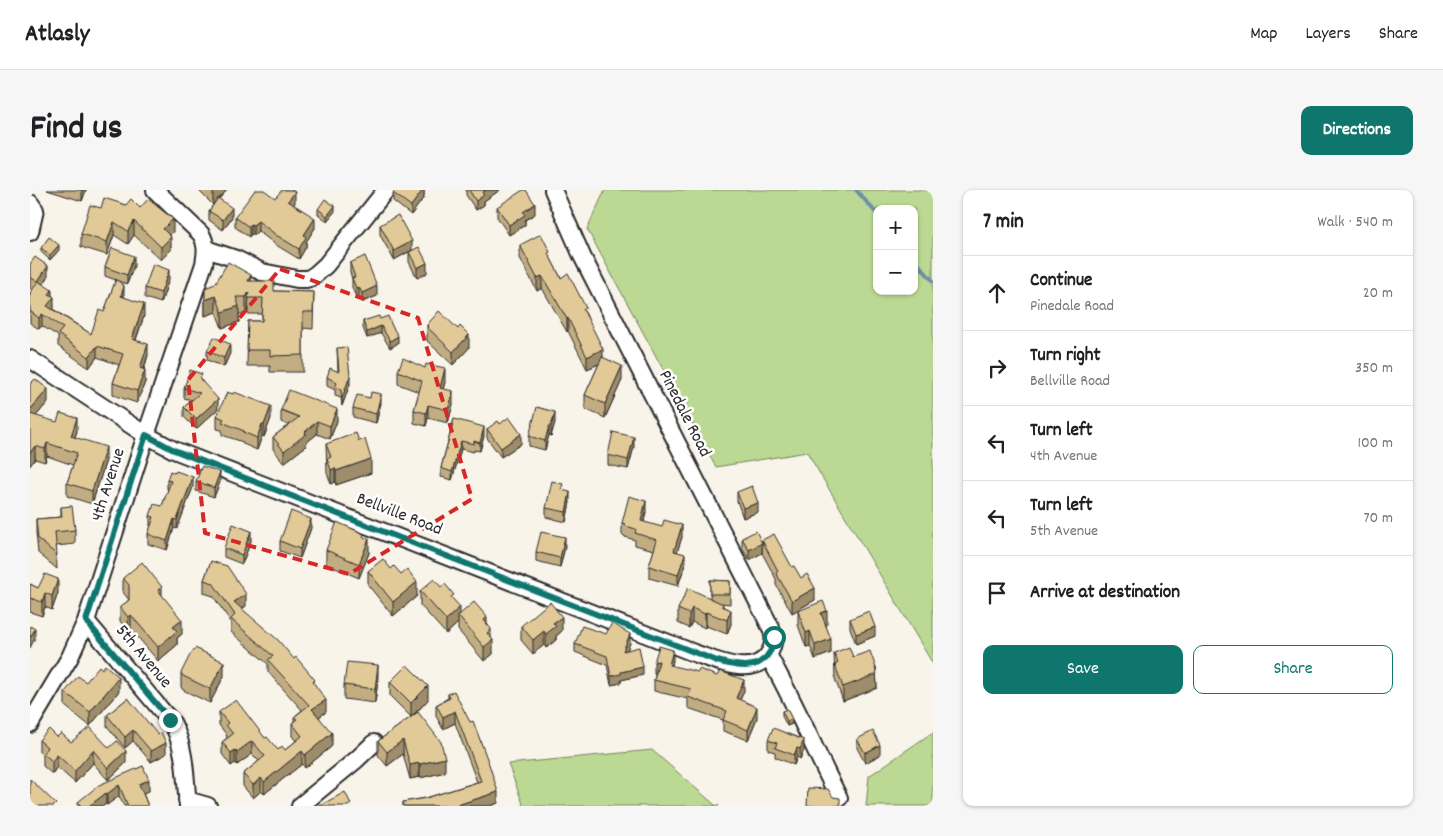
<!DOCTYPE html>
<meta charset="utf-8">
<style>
body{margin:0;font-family:Dekko,sans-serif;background:#f6f6f6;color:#202124}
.controls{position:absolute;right:15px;top:15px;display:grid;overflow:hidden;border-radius:10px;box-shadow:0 1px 4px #0004}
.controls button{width:45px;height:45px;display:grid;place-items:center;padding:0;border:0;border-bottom:1px solid #e0e0e0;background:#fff;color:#202124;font:25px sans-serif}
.stop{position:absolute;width:15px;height:15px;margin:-11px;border:4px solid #0f766e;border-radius:50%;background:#fff}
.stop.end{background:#0f766e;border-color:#fff;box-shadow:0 1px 5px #0008}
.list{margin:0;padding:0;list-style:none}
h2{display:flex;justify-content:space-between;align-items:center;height:65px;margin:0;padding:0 20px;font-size:21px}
h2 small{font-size:16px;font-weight:400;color:#757577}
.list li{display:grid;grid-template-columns:32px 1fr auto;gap:15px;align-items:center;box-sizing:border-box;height:75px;padding:0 20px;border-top:1px solid #e0e0e0}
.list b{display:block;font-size:19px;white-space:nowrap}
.list p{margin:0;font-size:16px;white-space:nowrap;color:#757577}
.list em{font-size:16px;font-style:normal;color:#757577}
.actions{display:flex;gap:10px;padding:15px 20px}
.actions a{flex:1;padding:11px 0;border:1px solid #0f766e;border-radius:10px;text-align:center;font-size:18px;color:#0f766e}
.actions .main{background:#0f766e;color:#fff}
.icon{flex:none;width:28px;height:28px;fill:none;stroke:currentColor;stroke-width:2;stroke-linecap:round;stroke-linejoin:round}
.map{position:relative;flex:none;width:903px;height:616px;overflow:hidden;border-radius:10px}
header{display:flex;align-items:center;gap:30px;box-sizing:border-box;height:70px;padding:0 25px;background:#fff;border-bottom:1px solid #e0e0e0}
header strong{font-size:24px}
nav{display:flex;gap:28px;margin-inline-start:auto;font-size:18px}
.intro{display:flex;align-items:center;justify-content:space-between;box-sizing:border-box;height:120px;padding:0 30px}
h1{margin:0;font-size:35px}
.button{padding:12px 22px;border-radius:10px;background:#0f766e;color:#fff;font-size:18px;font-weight:700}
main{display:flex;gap:30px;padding:0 30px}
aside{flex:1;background:#fff;border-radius:10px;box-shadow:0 1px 4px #0004}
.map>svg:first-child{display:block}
.green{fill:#bbd992;stroke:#73825e;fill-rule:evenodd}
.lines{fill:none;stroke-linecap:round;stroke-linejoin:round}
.stream{stroke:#6f8fa8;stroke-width:4}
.minor-casing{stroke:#2b2b2b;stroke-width:20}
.minor{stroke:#fff;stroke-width:16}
.wall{fill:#c2ad83;stroke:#2b2b2b}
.shaded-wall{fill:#9e8d6a;stroke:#2b2b2b}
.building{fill:#e2c998;stroke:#2b2b2b}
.route{stroke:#0f766e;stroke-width:6}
.marked{fill:none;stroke:#d62828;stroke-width:4;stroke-dasharray:10 6;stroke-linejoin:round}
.labels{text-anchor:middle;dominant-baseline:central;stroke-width:5;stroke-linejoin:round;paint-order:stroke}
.street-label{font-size:18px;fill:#2b2b2b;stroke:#fff}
</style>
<header>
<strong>Atlasly</strong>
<nav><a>Map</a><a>Layers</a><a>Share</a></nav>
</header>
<div class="intro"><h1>Find us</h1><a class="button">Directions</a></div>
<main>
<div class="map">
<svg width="903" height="616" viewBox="0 0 903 616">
<rect width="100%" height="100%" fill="#f9f4ea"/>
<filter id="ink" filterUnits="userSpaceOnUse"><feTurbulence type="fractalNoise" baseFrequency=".02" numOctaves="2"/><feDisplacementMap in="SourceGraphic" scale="10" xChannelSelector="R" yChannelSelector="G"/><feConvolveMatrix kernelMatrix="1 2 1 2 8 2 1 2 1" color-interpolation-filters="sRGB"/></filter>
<g filter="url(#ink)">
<path class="green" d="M575,0H903V474L777,262L686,277L557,39ZM847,19H884V101H847Z
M903,542V616H836L839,586Z
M622,560L685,615L689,616H491L493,614L478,574Z"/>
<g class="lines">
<path class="stream" d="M826,0L847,24
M884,69L903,91"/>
<defs>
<path id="minor" d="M0,13L5,20L0,42
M176,59L206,69L232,82L267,89H276L280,88L286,84L296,75L356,0
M0,169L116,245L144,260L664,463C685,470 722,488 738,465C744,456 745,448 741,438L552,66L523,0
M56,431L143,534C156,561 155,587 158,616
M738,465C765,512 785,561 809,608
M0,534L40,467L56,431L116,245L174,74C176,63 177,54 171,44L125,0
M157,610L178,616
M270,616L326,570L344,553"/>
</defs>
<use href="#minor" class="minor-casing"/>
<use href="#minor" class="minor"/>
</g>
<path class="wall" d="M17,0H56L52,11Z
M168,0H197L189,9L202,27L193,40L179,30V21L185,12L183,15Z
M394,0V7L381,25L363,11V3Z
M436,0H470L454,11V15L446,20L436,5Z
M245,8L265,13L263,14L285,38L276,52V57L269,69L246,55L228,41L223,46L221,44L219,47L205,37V27Z
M96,15L110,18L143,42L140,45L141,60L131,70L104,45L98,54L84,45L77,65L51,57V44L71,18Z
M467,17L505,24L495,30V35L479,45L467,27Z
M288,19L305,21L297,31L288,24Z
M350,35L382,60L364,70L350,45Z
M490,55L520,67L531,88L556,124L573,167L592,190L575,228L555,219V205L569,174L557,179L538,141L537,142L512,98L507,101L490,68Z
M11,58L29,60L20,70L11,62Z
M379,62L397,83L387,88L379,72Z
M320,73L347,106L332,112L329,106L326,107L322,98V89L320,82Z
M0,74L18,87L13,95L22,105L24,118L23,119L61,144L74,122L86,90L75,86V77L104,76L97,94L88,91L94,107L114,126L106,150L118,165L114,180L115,192L107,213L83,205V193L89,175L67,167L59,178L28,156V146L12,136L9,139L0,133V103L2,100L0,98Z
M139,89L131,113L115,108V98Z
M221,91L244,101L284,102L283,139L273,138V182H240V176H217L218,131H232V124H218V119L216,124H209V132L192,138L186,122L175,126V98Z
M350,129L368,153L360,158L351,143L337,148L333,138V131Z
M397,135L439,158L423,175L397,151Z
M307,158L320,194L312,216L311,208L305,206V200L297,196V187L308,181Z
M177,161L200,163L194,177L177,170Z
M395,178L415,192L413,199L423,214L418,233L398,228L396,236L384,233V220L389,202L368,194V181Z
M172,191L188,219L166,239L154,227V217L162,210L154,208V198Z
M0,194L18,212L6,226L47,241L45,247L76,270L62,314L37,306V293L43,275L17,266L15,272L5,269Z
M351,213L346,233L323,227V218Z
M251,220L307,231L300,249L287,244L276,253V256L254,273L243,259V247L258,235L251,232Z
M187,226L241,228L234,247L232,246L227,260L213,254V252L192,245V240L187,239Z
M424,229L454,246L450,261L444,260V262L431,259L422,290L411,287V278Z
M525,232L521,246L519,245L515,260L499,256V246Z
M470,234L491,254L471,267L457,248V239Z
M296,254L341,283L306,295L305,292L301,294L297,283Z
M604,257L598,279L578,275V265Z
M137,290L163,297L147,339L144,338L137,360L118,354V344L121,336H120V326L132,316L138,300L137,299Z
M166,291L190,292L184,307L166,301Z
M707,302L728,322L713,328L707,311Z
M540,312L536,332L516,327V318Z
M31,317L45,340V354L26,356L27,379L8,363L6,343V329L31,327Z
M616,322L614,332L652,347L647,362L655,375L648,396L619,388V376L624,360L605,355V350L595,347V346L592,345V333Z
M281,338L270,368L250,361V351Z
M334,347L339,363L329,388L296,374V360Z
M712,348L732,363L719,370L712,358Z
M732,350L762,377L785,410L762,423L746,395V389L732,363Z
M221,351L212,374L194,367V358Z
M535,357L530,377L506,371V362Z
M181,371L216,416L212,419L285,495L296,522L289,527L302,556L275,578L272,574L234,604L231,601L223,608L213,596V584L229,571L222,564L207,575L205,573L201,576L192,564V552L197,548L196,544L189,535V522L235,548L248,560H255L266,551L262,546V533L264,531V527L272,520L238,482V474L201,442V432L183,406L174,403V390Z
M361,379L387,406L363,426L338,395V381Z
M93,388L132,405L152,444L147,448V455L128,471L101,439L98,441L90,431V417L99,410L93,402Z
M680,390L700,391V414L692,413L701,434L697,444L676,436L675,438L662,432L659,438L648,433V419L680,408Z
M0,394L8,398L28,403L22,420L15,417L12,426L0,422Z
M390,401L424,411L430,425L457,434L461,447L463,464L454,471L428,440V433L416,444L390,415Z
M768,421L797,435H796L801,463L785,469L780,456L776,457L768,435Z
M820,429L845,446L826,454L820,438Z
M491,436L532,441L526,446V450L516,458L514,455L503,464L491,450Z
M600,453L597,460L613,485L591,490V493L581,495L577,475L545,462V454Z
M804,463L823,467L846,478L847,498L813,511L805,489Z
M643,470L642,476L714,501L710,510L727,528L718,550L693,541V530L658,518V509L624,501V490L626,482L624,483Z
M72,479L89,501L60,536L35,516V502L56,492Z
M151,483L194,486L180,513L153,500L151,497Z
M348,490L345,513L314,509V495Z
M360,492L398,510L382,527L415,582L390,588L389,587L380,589L373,564L357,576L348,565V551L381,527L360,506Z
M418,504L468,613L460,616H373V612L396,608L447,592L425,533L413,539L406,526V515L418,508Z
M98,508L136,564L121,572L103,551L95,558L77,536V525Z
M752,521L762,534L757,536L752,526Z
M27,547L41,552L79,558L96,573L78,590L63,573L45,593L27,577L22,584L13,576V566L9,562V550Z
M827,549L850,565L835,573L827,558Z
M738,550L774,560L770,569L767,567L764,575L745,567V562L738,560Z
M113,576L119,601L113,603L118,616H94L89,606L77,615L76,614L73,616H48V612Z"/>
<path class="shaded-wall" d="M52,0H56L52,11Z
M183,0H197L183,15Z
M393,0H394V7L381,25V16Z
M456,0H470L454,11V15L446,20V11L452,3Z
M265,2V13L258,22V11Z
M505,14V24L495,30V35L479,45V35L493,22Z
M305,16V21L297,31V26Z
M202,18V27L193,40V30Z
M285,28V38L276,52V57L269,69V59L274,45Z
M143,29V42L133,52V39Z
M104,31V45L98,54V41Z
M228,31V41L223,46V35Z
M84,32V45L77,65V52Z
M221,34V44L219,47V37Z
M141,47V60L131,70V57Z
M382,51V60L364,70V61Z
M29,55V60L20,70V65Z
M104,66V76L97,94V85Z
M397,73V83L387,88V78Z
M18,76V87L8,103V91Z
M139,80V89L131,113V103Z
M221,85V101L219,106L218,119L216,124V107L218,91Z
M512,86V98L507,101V88Z
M94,96V108L91,106Z
M347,96V106L332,112V103Z
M329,97V106L326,107V98Z
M22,100V110L24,107V118L17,127V116L19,104Z
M186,106V122L175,126V110Z
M114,114V126L102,160V149Z
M209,116V132L192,138V122Z
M12,124V136L9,139V128Z
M538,128V141L537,142V129Z
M351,136V143L337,148V142Z
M439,145V158L423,175V162Z
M368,146V153L360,158V151Z
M118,154V165L110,190V178Z
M200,154V163L194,177V168Z
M67,156V167L59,178V167Z
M573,159V172L557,179V167Z
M592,176V190L575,228V214Z
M415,178V192L410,211V198Z
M115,180V192L107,213V201Z
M320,186V194L312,216V208Z
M18,199V212L0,233V220Z
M423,201V214L418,233V220Z
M351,204V213L346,233V224Z
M188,209V219L166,239V229Z
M398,215V228L396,236V223Z
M241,216V228L234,247V235Z
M307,219V231L300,249V236Z
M525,222V232L521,246V236Z
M47,228V241L41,259V246Z
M287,231V244L276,253V256L254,273V261Z
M232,234V246L227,260V248Z
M519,236V245L515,260V251Z
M454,237V246L450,261V253Z
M491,244V254L471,267V258Z
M604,247V257L598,279V270Z
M431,251V259L422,290V282Z
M17,253V266L15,272V259Z
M5,256V269L0,276V263Z
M76,257V270L62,314V301Z
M341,269V283L306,295V281Z
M305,278V292L301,294V280Z
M190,282V292L184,307V298Z
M163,287V297L147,339V330Z
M540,302V312L536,332V322Z
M616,311V322L611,342V331Z
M728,313V322L713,328V318Z
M144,329V338L137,360V351Z
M281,329V338L270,368V359Z
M652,335V347L644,372V361Z
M221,341V351L212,374V365Z
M535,347V357L530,377V368Z
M339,349V363L329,388V374Z
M732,353V363L719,370V360Z
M655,364V375L648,396V385Z
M28,389V403L22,420V406Z
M387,392V406L363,426V412Z
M132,397V411L128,400Z
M785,398V410L762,423V411Z
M15,403V417L12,426V412Z
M216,404V416L204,424V412Z
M430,417V428L428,426V433L416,444V430Z
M662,418V432L659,438V424Z
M701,420V434L697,444V430Z
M797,421V435L791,437V423Z
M676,422V436L675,438V424Z
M101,425V439L98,441V427Z
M457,427V441L454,430Z
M532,427V441L526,446V450L516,458V444L523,433Z
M152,430V444L147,448V455L128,471V457L143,437Z
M845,437V446L826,454V444Z
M5,439V448L0,458V448Z
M461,439V451L463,450V464L454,471V457L457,443Z
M514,441V455L503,464V450Z
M780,441V456L776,457V443Z
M600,444V453L593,470V461Z
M801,449V463L785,469V455Z
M643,460V470L639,486V475Z
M629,471V482L624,483V472Z
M194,472V486L180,513V499Z
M348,475V490L345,513V499Z
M613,477V485L591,490V493L581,495V486L591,482Z
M845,478H846L847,498L813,511V497Z
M89,487V501L60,536V522Z
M714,490V501L706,519V508Z
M398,496V510L381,527V513Z
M296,510V522L282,532V519Z
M727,517V528L718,550V540Z
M425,521V533L413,539V527Z
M762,529V534L757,536V531Z
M103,540V551L95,558V547Z
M302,543V556L275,578V565Z
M373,550V564L357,576V562Z
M774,550V560L770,569V559Z
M222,551V564L207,575V562Z
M136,553V564L121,572V561Z
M850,555V565L835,573V563Z
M767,558V567L764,575V565Z
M63,560V573L45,593V581Z
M205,560V573L201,576V563Z
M96,561V573L78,590V578Z
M272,561V574L234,604V592Z
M27,565V577L22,584V571Z
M415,568V582L390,588V574Z
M389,573V587L380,589V575Z
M231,588V601L223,608V595Z
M119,590V601L109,605V594Z
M89,595V606L77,615V604Z
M468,602V613L460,616H424Z
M76,603V614L73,616H59Z"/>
<path class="building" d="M225,0H234L245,8L252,0H262L265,2L258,11L285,28L274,45L276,47L269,59L246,45L228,31L223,35L221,34L219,37L205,27Z
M365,0H393L381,16L363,3Z
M439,0H456L452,3L454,5L446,11Z
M493,0H496L505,14L493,22L495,25L479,35L467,17Z
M74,8L96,15L101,9L110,18L118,9L143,29L133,39L141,47L131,57L104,31L98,41L84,32L77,52L51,44L60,15L71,18Z
M188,8L202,18L193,30L179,21Z
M295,9L305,16L297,26L288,19Z
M368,25L382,51L364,61L350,35Z
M511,44L520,62L518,63L531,88L538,83L556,118L553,119L573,159L557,167L538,128L537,129L512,86L507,88L490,55Z
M19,47L29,55L20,65L11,58Z
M389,57L397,73L387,78L379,62Z
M82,58L104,66L97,85L75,77Z
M335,66L347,96L332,103L329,97L326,98L322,88L325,87L320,73Z
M5,67L18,76L8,91L22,100L19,104L24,107L17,116L61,144L69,120L74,122L86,89L94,96L91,106L114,114L102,149L118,154L110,178L115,180L107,201L83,193L93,164L67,156L59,167L28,144L33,138L12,124L9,128L0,121V103L8,92L0,87V74Z
M198,72L221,85L218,91H244V101L284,102L283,122H273V165L240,166V160H217L218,131H232L233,108H218L219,102L216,107H206L209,116L192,122L186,106L175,110V98L185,94Z
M123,74L139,80L131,103L115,98Z
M409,121L428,139L430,136L439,145L423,162L397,137L398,136L397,135Z
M349,126L350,129L358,126L362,136L368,146L360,151L351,136L337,142L333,131Z
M184,147L200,154L194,168L177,161Z
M317,157L320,186L312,208L311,200L305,197L307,193L297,187L300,178L309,182L307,158Z
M572,167L592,176L575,214L555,205Z
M373,168L395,178L396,174L415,178L410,198L423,201L418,220L398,215L396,223L384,220L392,191L368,181Z
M160,180L172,184L170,189L188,209L166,229L154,217L170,203L154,198Z
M5,189L18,199L0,220V194Z
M259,200L307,219L300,236L287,231L275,242L276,244L254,261L243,247L269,227L251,220Z
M197,202L203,204L204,202L241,216L234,235L232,234L227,248L213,242L214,241L192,232L194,229L187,226Z
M341,202L351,204L346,224L323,218L327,205L340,208Z
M507,217L525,222L521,236H519L515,251L499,246Z
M30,223L47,228L41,246L76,257L62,301L37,293L47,263L17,253L15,259L5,256L0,263V224L27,232Z
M479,227L491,244L471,258L457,239L468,231L470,234Z
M424,229L454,237L450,253L444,251V254L431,251L422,282L411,278Z
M583,242L604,247L598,270L578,265Z
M326,243L329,251L335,249L341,269L306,281L305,278L301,280L297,269L301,267L296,254Z
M172,276L190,282L184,298L166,291Z
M140,281L145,283L146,281L163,287L147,330L144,329L137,351L118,344L124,327L120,326L124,314L132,316L141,291L137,290Z
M522,291L533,294L531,300L540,302L536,322L516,318Z
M722,296L728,313L713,318L707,302Z
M599,306L616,311L611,331L632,337L634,330L652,335L644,361L655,364L648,385L619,376L627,350L605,343L606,339L595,336V334L592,333Z
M42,316L45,340L25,342L27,365L8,349L6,329L32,327L31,317Z
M261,321L281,329L270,359L250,351Z
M307,332L334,344L333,347L339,349L329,374L296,360Z
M203,334L221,341L212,365L194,358Z
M726,341L732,353L719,360L712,348Z
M511,342L535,347L530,368L506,362Z
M744,344L762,377L764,376L771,388L777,384L785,398L762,411L746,383L748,381L732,350Z
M353,369L361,379L364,376L371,384L377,379L387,392L363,412L338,381Z
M181,371L197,376L216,404L204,412L248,450L264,469L266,467L285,490L283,492L296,510L282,519L302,543L275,565L272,561L234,592L231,588L223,595L213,584L235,566L222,551L207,562L205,560L201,563L192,552L203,544L196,535L198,533L189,522L206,510L235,548L237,547L248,560L252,556L255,560L272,546L262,533L267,529L264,527L279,515L238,470L243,466L201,429L205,425L183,393L174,390Z
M112,372L132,397L128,400L152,430L143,437L147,441L128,457L101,425L98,427L90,417L99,410V395L93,388Z
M15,384L28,389L22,406L15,403L12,412L0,408V394L8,398Z
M404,389L411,397L415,394L424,405L421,407L430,417L416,430L390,401Z
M680,390L700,391V404H680Z
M658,398L693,414L692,416L701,420L697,430L676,422L675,424L662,418L659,424L648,419Z
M793,411L797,421L791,423L801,449L785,455L780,441L776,443L768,421Z
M444,412L457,427L454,430L461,439L457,443L463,450L454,457L428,426Z
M520,412L532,427L523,433L526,436L516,444L514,441L503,450L491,436Z
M839,421L845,437L826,444L820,429Z
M582,433L600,444L593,461L609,457L613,477L591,482V484L581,486L577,466L545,454L552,436L576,444Z
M0,436L5,439L0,448Z
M629,456L643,460L639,475L668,482L669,479L687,486L690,481L714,490L706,508L727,517L718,540L693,530L697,521L658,507L661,499L624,490L629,471L624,472Z
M819,457L823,467L840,461L846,478H845L847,484L813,497L805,475L808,473L804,463Z
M165,458L194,472L180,499L153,486L151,483L160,465Z
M317,472L348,475L345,499L314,495Z
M75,475L89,487L60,522L35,502L48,486L56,492L69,476L72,479Z
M377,475L398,496L381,513L360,492Z
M424,501L440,532L443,531L459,574L468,602L424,616H373V612L396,608L451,591L425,521L413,527L406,515L420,508L418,504Z
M98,508L128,545L131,542L136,553L121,561L103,540L95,547L77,525Z
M757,519L762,529L757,531L752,521Z
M388,522L411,552L415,568L390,574L389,573L380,575L373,550L357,562L348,551Z
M60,537L79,558L87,551L96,561L78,578L63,560L45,581L27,565L22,571L13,563L18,558L9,550L19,539L27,547L31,543L41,552Z
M743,538L774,550L770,559L767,558L764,565L745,558L747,553L738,550Z
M843,541L850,555L835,563L827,549Z
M113,576L119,590L109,594L118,616H98L89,595L77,604L76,603L59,616H51L48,612L69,595Z
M0,589L26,614L24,616H0Z
M778,598L798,599L803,607L810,608V616H777Z
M315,602L321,614L318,616H289Z"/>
</g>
<g class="lines" filter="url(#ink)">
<path class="route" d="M140,530L56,431L116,245L144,260L197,281L687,471C705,476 728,482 739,463C743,458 744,453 744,447"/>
</g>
<path class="marked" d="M250,79L388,128L442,309L319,384L175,343L158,190Z"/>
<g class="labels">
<g class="street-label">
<text transform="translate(654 224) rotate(63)">Pinedale Road</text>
<text transform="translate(79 295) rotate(-72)">4th Avenue</text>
<text transform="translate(369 325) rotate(21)">Bellville Road</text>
<text transform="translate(113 467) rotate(50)">5th Avenue</text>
</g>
</g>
</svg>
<div class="controls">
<button>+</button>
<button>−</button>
</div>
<div class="stop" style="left:744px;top:447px"></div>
<div class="stop end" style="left:140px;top:530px"></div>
</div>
<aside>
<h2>7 min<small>Walk · 540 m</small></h2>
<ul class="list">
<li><svg class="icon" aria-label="ahead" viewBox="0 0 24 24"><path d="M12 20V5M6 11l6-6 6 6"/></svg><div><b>Continue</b><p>Pinedale Road</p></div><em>20 m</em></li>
<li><svg class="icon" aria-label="right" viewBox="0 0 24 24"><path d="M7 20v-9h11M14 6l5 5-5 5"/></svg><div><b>Turn right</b><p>Bellville Road</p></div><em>350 m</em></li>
<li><svg class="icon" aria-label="left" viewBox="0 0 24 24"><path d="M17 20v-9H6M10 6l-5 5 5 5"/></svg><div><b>Turn left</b><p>4th Avenue</p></div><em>100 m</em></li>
<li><svg class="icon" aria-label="left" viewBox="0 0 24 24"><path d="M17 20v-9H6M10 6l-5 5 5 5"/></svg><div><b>Turn left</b><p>5th Avenue</p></div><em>70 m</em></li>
<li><svg class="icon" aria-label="arrive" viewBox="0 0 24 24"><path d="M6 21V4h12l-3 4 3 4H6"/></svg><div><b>Arrive at destination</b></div></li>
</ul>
<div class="actions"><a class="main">Save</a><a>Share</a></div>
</aside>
</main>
